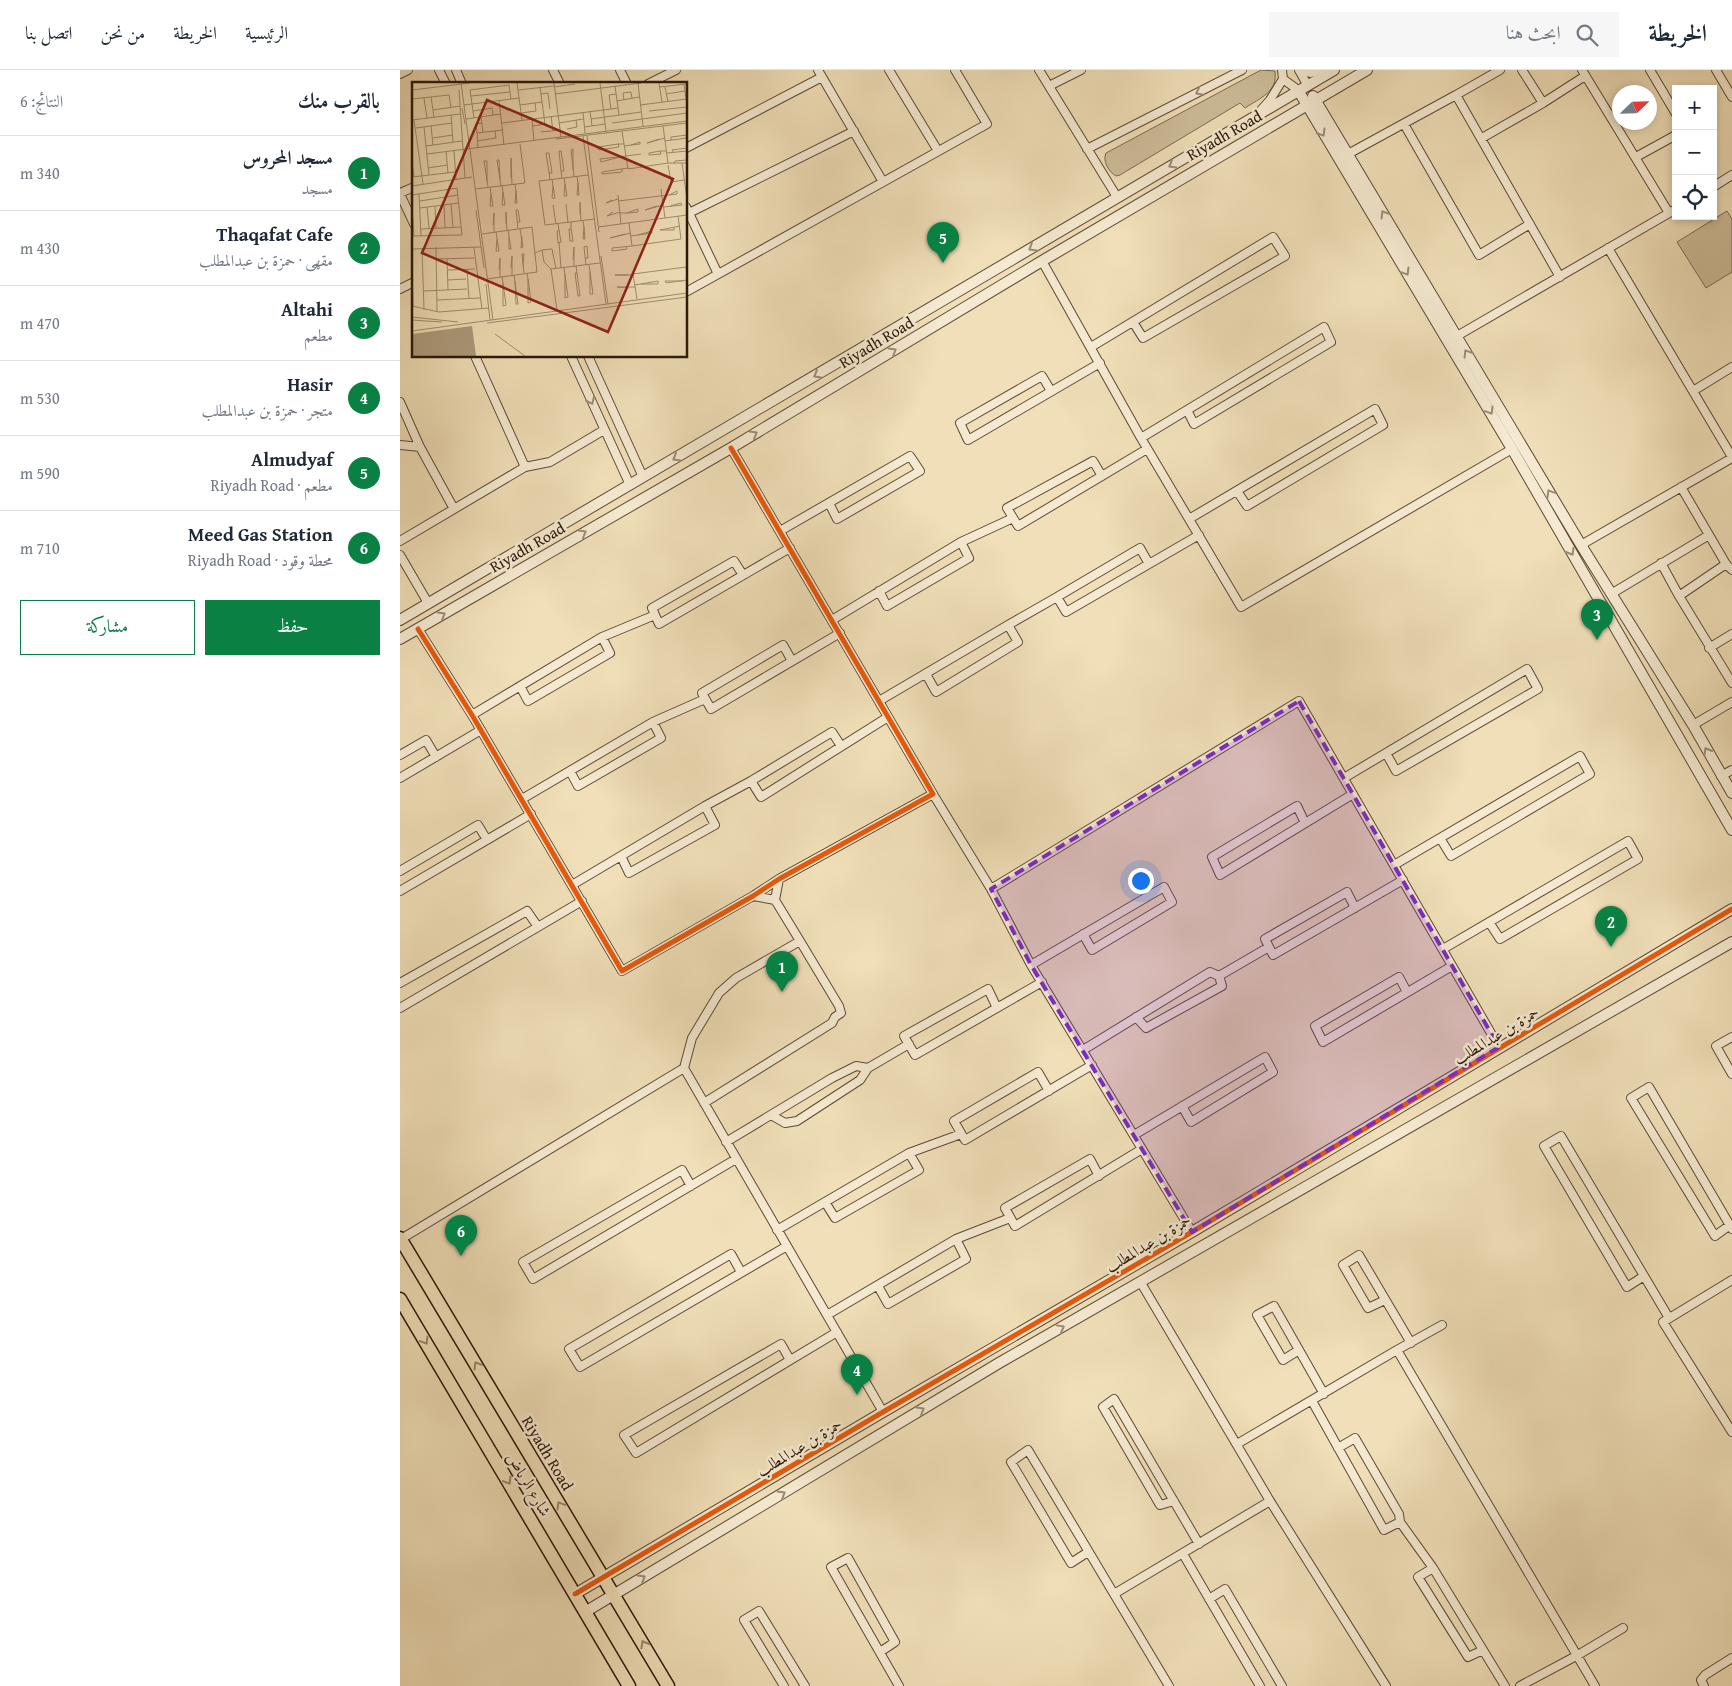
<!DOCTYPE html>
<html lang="ar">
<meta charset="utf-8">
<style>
body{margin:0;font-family:"Gentium Book Plus",Amiri,serif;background:#f6f6f7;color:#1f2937;direction:rtl}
.controls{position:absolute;right:15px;top:15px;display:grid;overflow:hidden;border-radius:0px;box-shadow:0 2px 8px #0003}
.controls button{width:45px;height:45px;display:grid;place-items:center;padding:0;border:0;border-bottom:1px solid #e0e1e3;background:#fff;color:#1f2937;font:25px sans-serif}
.compass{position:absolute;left:1212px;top:15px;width:45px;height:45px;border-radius:50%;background:#fff;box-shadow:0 2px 8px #0003;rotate:67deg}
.you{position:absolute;left:740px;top:810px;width:18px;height:18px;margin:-12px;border:4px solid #fff;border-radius:50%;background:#1a73e8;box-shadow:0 0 0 8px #1a73e833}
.badge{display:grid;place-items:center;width:32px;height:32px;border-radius:50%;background:#0b8043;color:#fff;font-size:16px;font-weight:700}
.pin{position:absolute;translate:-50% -41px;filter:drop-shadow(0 1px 2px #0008)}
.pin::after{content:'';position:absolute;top:26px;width:18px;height:15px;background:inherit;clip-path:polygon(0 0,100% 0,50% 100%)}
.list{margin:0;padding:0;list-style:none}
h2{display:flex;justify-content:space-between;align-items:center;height:65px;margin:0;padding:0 20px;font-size:21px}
h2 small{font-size:16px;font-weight:400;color:#747a83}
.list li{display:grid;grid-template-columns:32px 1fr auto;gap:15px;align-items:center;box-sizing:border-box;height:75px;padding:0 20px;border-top:1px solid #e0e1e3}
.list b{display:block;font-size:19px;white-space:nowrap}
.list p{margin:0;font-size:16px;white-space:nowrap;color:#747a83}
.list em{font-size:16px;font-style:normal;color:#747a83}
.actions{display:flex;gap:10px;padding:15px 20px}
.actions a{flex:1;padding:11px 0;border:1px solid #0b8043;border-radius:0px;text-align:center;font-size:18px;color:#0b8043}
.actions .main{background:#0b8043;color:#fff}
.icon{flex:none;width:28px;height:28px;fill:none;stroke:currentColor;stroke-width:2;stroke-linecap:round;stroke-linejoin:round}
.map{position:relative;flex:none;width:1332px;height:1616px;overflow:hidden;direction:ltr}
header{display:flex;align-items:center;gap:30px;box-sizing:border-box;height:70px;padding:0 25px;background:#fff;border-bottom:1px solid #e0e1e3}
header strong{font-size:24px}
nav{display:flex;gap:28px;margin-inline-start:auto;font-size:18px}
.search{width:350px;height:45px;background:#f6f6f7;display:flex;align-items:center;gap:12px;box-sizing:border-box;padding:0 18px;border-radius:0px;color:#747a83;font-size:19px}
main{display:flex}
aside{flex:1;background:#fff}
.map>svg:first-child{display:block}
.green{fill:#cebd9a;stroke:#7c6a51}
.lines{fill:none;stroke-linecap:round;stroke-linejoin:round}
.minor-casing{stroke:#5c4a34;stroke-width:10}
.tertiary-casing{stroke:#5c4a34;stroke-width:12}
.primary-casing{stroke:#2a1808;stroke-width:15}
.minor{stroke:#f5ead1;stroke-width:8}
.tertiary{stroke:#f5ead1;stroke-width:10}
.primary{stroke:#f0dfb8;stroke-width:12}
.cycleway-casing{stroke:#f5ead1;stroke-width:8}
.cycleway{stroke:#e8590c;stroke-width:5}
.oneway{stroke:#9a8c77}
.oneway2{stroke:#978569}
.marked{fill:#7b2cbf;fill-opacity:0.2;stroke:#7b2cbf;stroke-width:4;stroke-dasharray:10 6;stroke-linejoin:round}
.labels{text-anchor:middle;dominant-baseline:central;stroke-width:5;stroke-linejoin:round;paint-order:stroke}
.street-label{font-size:16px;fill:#2a1808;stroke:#f5ead1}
.inset-road{fill:none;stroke:#a18f72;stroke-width:1}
.view{fill:#8f2418;fill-opacity:0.15;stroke:#8f2418;stroke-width:2.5}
.inset-edge{fill:none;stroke:#2a1808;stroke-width:2.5}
</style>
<header>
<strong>الخريطة</strong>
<div class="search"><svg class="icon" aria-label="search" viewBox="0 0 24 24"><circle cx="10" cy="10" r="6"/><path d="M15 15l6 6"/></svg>ابحث هنا</div>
<nav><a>الرئيسية</a><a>الخريطة</a><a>من نحن</a><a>اتصل بنا</a></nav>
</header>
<main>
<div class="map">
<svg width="1332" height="1616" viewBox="0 0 1332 1616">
<rect width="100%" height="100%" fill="#f0dfb8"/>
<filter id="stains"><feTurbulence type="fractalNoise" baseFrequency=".004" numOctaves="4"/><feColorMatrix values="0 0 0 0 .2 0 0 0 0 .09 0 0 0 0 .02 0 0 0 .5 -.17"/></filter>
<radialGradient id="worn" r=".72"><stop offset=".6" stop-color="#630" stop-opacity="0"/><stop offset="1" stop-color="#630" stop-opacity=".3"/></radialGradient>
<path class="green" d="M861,0L875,1C878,22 860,28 845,38L840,33L720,105L716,106C709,102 702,91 706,83Z
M1327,141L1332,149V202L1306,218L1277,172Z"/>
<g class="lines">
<defs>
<path id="minor" d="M39,0L46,14
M56,0L62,14
M153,0L160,14
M220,0L227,14
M418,0L483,112
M489,0L538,81
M639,0L717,127
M882,0L883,9L898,20
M899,0L908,16
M904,0L910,3L922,0
M1122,0L1143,33
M1182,0L1269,143
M1250,0L1276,44
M1316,0L1332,27
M0,4L8,0
M248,14L276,0
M649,16L681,0
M1056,25L1100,0
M861,40L870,30L883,9
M1004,54L1079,185L1130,154
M1082,68L1143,33L1185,6
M286,78L422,7
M687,79L842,0
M948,84L1056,25L1160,207
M1236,87L1276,65
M1313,117L1332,105
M0,123L14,117
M0,124L14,154
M286,137L318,204
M289,143L454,61
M1208,178L1332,387
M642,191L741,368L841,537L1112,379
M0,219L14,212
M286,222L587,54L555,0
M1057,266L1276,139
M691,277L873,167L885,186L743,268L733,252
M75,286L125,397
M171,286L230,415
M188,286L243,407
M651,321L642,306L560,353L568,370L700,293
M1293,321L1332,297
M0,332L20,377L54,439
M741,368L924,257L931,272L794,354L787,340
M0,375L20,377
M702,406L693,391L607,438L618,456L747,379
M1281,417L1326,494L1332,500
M789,449L975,339L983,355L847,436L837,421
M380,461L510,386L520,401L437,449L429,433
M0,471L125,397L150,392L204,360
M561,472L613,448
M1181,475L1332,388
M0,485L28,533
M1261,493L1279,526L1332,613
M749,494L740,478L657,527L666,542L799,465
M343,505L334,491L252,538L259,554L390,478
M1211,524L1309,465
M1279,526L1326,494
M432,550L561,472L569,488L487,536L479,521
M608,555L657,527
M18,559L72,645L222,901L353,826L379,809L533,724L331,378
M202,567L255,545
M1309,578L1332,564
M392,591L383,575L302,623L311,639L440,563
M479,631L608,555L618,572L536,622L526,604
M72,645L202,567L210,583L128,631L120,616
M253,652L305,629
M1293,655L1332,632
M441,676L432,662L351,711L361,727L488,647
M0,685L26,670L36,687
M1321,706L1332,700
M0,708L81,660
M944,708L1127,599L1138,619L996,701L986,683
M533,724L591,819
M122,729L253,652L261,668L178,716L170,701
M305,736L351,711
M905,753L897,736L812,787L820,805L953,724
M994,795L1180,686L1190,704L1051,786L1040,768
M0,801L78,755L87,770
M172,815L305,736L315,755L229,803L221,786
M0,821L131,744
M375,830L379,809
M955,838L947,822L865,869L873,885L1003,810
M1043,879L1228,771L1238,789L1100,869L1089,852
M631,895L764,817L772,832L692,880L683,864
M819,906L869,877
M0,913L127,841L138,857
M1007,922L999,907L915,956L923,972L1052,896
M0,938L182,831
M597,938L588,919L504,966L515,985L642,912
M1332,967L1316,976L1332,1004
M683,980L810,902L819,906L822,916L746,958L736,947
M284,998L292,968L319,923L336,908L400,871L375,830L353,826
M649,1021L638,1002L554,1051L565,1070L692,995
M304,1033L432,953L435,947L441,943L439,936L400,871
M371,1045L385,1053L397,1051L460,1010L468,998
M734,1065L865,987L873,1002L791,1052L782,1036
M326,1072L432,1008L456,996L468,998L509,974
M509,1083L561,1064
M699,1106L690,1089L605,1138L615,1156L742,1079
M291,1116L282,1100L123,1192L133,1209L336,1089
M1330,1155L1315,1166L1231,1028L1249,1017L1332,1159
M377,1160L509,1083L519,1100L435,1148L425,1132
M792,1162L631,895L591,819L899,631L1099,977
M1,1169L284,998L483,1342
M556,1169L610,1148
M341,1202L331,1184L169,1279L180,1297L387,1176
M1244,1206L1227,1217L1144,1076L1161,1066L1269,1248
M1332,1210L1263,1252L1332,1362
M741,1213L870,1431L986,1616
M985,1230L968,1238L943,1195L959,1185L1011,1273
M427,1245L556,1169L566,1189L488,1234L478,1216
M899,1280L883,1290L857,1245L874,1236L924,1324
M997,1280L1195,1616
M390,1290L381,1274L224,1365L236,1383L437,1262
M912,1331L984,1460L1000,1452L999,1444L955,1368L938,1378
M837,1374L997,1280L1042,1255
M774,1431L760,1435L703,1337L714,1329L799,1474
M1000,1452L1033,1498
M688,1482L671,1493L611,1392L628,1380L714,1524
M783,1484L860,1616
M809,1529L825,1519L882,1616
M1083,1580L1068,1587L1018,1507L1033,1498L1105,1616
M480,1582L495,1572L448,1488L431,1497L499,1616
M384,1616L344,1550L359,1541L405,1616
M769,1616L714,1524L870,1431
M1120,1616L1178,1585L1223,1558
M1304,1616L1301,1610L1305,1605L1332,1588"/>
<path id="tertiary" d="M898,20L1112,379L1332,760
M913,26L1181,475L1293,655L1332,723
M0,550L934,0
M0,569L331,378L642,191L967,0
M175,1524L483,1342L792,1162L1332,839
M185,1542L599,1293L1332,872"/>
<path id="primary" d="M0,1168L268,1616
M0,1229L229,1616"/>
</defs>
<use href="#minor" class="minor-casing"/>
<use href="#tertiary" class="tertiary-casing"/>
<use href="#primary" class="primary-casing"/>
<use href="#minor" class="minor"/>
<use href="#tertiary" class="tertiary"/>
<use href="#primary" class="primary"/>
<defs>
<path id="cycleway" d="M18,559L72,645L222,901L353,826L379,809L533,724L331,378
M175,1524L483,1342L792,1162L1332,839"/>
</defs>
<use href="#cycleway" class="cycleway-casing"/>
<use href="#cycleway" class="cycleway"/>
</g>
<defs><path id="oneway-chevron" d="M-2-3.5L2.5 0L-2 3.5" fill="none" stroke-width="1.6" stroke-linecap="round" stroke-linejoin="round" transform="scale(1.25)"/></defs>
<g class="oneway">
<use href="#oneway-chevron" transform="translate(799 22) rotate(153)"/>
<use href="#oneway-chevron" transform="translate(922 63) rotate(59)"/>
<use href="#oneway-chevron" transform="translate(772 95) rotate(150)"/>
<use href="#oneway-chevron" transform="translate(984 144) rotate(-121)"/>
<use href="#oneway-chevron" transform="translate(632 178) rotate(149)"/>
<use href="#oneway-chevron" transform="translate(1006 202) rotate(59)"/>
<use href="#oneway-chevron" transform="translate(493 281) rotate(-31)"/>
<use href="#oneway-chevron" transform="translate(1067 283) rotate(-121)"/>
<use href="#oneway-chevron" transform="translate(417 305) rotate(150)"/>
<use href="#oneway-chevron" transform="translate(191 331) rotate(65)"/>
<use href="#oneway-chevron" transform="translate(1090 341) rotate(59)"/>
<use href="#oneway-chevron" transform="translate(354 364) rotate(-31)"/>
<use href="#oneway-chevron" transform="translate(276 388) rotate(150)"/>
<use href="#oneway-chevron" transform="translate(1150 423) rotate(-121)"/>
<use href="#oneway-chevron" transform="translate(183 463) rotate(-30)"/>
<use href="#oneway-chevron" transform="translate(1171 482) rotate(60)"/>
<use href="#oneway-chevron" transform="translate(42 545) rotate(-30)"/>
<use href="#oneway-chevron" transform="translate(1307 681) rotate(-120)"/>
<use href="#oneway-chevron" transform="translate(661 1258) rotate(-29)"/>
<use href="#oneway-chevron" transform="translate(521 1340) rotate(-31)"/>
<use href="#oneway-chevron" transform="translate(382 1424) rotate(-31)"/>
<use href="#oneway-chevron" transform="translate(242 1508) rotate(-31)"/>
</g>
<g class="oneway2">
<use href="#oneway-chevron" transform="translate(25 1271) rotate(59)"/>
<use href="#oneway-chevron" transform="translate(77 1295) rotate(-121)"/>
<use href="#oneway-chevron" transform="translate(108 1411) rotate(59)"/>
<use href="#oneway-chevron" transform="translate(160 1435) rotate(-121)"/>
<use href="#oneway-chevron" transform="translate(244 1574) rotate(-120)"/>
</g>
<path class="marked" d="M899,631L1099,977L792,1162L631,895L591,819Z"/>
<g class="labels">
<g class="street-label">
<text transform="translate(824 65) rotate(-30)">Riyadh Road</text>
<text transform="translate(476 272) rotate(-31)">Riyadh Road</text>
<text transform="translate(127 477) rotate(-30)">Riyadh Road</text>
<text transform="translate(1096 965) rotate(-31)">حمزة بن عبدالمطلب</text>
<text transform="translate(748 1173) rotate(-31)">حمزة بن عبدالمطلب</text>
<text transform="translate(399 1377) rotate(-31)">حمزة بن عبدالمطلب</text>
<text transform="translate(148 1383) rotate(59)">Riyadh Road</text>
<text transform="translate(129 1414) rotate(59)">شارع الرياض</text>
</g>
</g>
<g transform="translate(12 12)">
<rect width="275" height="275" fill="#f0dfb8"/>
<path d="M60,244L64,274H0V252Z" fill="#ad9b7c"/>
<path class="inset-road" d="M49,1L81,238M105,1L110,38M142,1L149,55M188,1L194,49M226,1L231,44M247,1L250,20M272,2L275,24M203,4L207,33M142,5L163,2M247,5L275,2M253,5L256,20M0,8L58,1M47,8L53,96M106,8L142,4M129,12L136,11L138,27M143,12L229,1M204,12L197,13L199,27L206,26M254,12L273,9M59,14L98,10M19,15L22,35M12,16L15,36M0,17L37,13L39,25M87,18L92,63M212,18L211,11L219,10L220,17M205,19L227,15M52,23L107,16M108,23L130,20M228,23L275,17M50,26L53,42M21,28L48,24M61,29L58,8L97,3L99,17M178,29L180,44M237,29L275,25M171,30L173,51M109,31L124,29L123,21M39,33L41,60M139,34L141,49M69,35L71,50M62,36L61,29L80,26L81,33M54,37L89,32M120,37L122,59M179,37L229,30M0,38L48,32M2,38L11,102M90,41L199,27M147,41L171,37M200,41L275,31M19,44L21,63M121,44L133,42L128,5M12,45L17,93M172,45L193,42M4,46L40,41M155,47L165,45L164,38M210,49L216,87L256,81L251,44M129,50L148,48M65,51L64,42L70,41M171,54L194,222M175,54L187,150M21,56L41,53M144,57L275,41M247,57L235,61L253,56M259,58V55L275,53M65,59L84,56L83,49M253,59L275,56M206,62L207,65L187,68L186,65L206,62H212M14,64L50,59M213,64L219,63L228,62V60L219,63M66,66L65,51L91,48M42,68L44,98M34,69L36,91M248,69L249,72L237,73V71L248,69H254M261,70L260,68L275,66M255,71L275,69M15,72L275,39M208,75L189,80L188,77L214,74L229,72M0,80L2,95M256,81H275M270,81L275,117M262,82L263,79L275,78M256,83L259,100L272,98M16,86L35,83M210,87V90L190,92V90L216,86M161,88V67L159,68L162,94M149,89H152L149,69H147L149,89L150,96M137,91H140L137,71H134L138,97M176,93L127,99L133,143L183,137M165,94L166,101L167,113H165L166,101M0,95L43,90M99,96V76L100,103M152,96L155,114H152L153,102M88,97L87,78H85L89,104M140,97L141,104L143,116H140L141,104M75,99V79H72L76,105M103,102L104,109L105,121H103L104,109M0,104L60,95M90,104L93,123H90L91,110M78,105L79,112L81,124H78L79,112M63,107L113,101L108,62M249,107L253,136M7,112L9,154M0,113L45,106L50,153L0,154M206,113L209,142M200,118L194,121L206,117M8,119L46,113M206,119L265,112V109L257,113M39,122L41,145M154,122L156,141M32,123L33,145M141,123L144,142M23,124L24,146M245,124L233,128L251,123M15,125L17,146M252,125L270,123L269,121L258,124M0,126L2,154M8,126L47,121M64,128L72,186M201,130L195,134L208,130M208,131H215L226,130V127L215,131M168,132V120L169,139M171,139L172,145L173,157H171L172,145M105,140H108L106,128H104L106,147M159,140V147L161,159H158L157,147H159M217,141L220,164L269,157L266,134M94,142V130L95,149M146,142L149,160L146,161L145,149L147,148M81,143L82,131V150M186,145L275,133M262,146V148H248L268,144M9,147L49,145M108,147L111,165L109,166L110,154M96,148L99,167H97V155M84,150L87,169H84L85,157M70,152L120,145L125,190L75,197M213,152L198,156L219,151M219,154L240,151V149L226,153M147,160L149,186M24,165L25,229M214,165L215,167L200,169V166L220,164M10,166L12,228M62,166L70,227M0,167L69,165M130,168L140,167L144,187M123,171L130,168L132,180L139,187M189,174L196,222M173,176H176L175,164L172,165L174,183M24,177L62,176M35,177L36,208M0,178L1,225M161,178L162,165V185M177,183L178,190L181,212H178V190M111,184L112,172H110L112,191M164,184L165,191L168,214H166L163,191H165M99,186L100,174V193M152,186L156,215L153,216V192M55,187L57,217M36,188L63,187M87,188L88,176V195M115,191L116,197L119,220L116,221V197M102,193L106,222H104L103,199M216,193H203H221M90,194L91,201L94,223L91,224V201M36,198L54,197M271,199H253L254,201L275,198M74,202L78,238M223,203L246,199V202H229M217,206L205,205H223M12,209L55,207M225,217L221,192L274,185L275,189M25,218L68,216M0,224L27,230L77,226M145,228L139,187L188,181M0,235L46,240M0,238L30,240M75,241L275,215M0,249L275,211M83,252L113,274"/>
<path class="view" d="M75,18L261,97L196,250L10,171Z"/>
<rect width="275" height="275" class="inset-edge"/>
</g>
<rect width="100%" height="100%" filter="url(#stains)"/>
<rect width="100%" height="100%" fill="url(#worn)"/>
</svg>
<div class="controls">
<button>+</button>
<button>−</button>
<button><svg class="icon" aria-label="locate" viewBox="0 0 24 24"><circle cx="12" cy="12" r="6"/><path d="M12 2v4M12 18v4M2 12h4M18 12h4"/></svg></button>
</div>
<svg class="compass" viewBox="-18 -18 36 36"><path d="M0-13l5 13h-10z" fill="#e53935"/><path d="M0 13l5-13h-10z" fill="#747a83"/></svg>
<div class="you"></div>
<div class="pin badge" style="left:382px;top:922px">1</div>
<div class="pin badge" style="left:1211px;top:877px">2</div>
<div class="pin badge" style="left:1197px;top:570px">3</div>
<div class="pin badge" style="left:457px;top:1325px">4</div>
<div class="pin badge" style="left:543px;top:193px">5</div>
<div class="pin badge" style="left:61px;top:1186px">6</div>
</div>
<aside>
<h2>بالقرب منك<small>النتائج: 6</small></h2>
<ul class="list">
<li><span class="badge">1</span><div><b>مسجد المحروس</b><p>مسجد</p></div><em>340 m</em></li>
<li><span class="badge">2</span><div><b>Thaqafat Cafe</b><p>مقهى · حمزة بن عبدالمطلب</p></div><em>430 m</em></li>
<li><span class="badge">3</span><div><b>Altahi</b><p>مطعم</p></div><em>470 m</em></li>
<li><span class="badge">4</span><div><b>Hasir</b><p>متجر · حمزة بن عبدالمطلب</p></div><em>530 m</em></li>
<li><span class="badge">5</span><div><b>Almudyaf</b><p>مطعم · Riyadh Road</p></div><em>590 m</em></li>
<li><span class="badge">6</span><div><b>Meed Gas Station</b><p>محطة وقود · Riyadh Road</p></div><em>710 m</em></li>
</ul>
<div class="actions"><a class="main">حفظ</a><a>مشاركة</a></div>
</aside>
</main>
